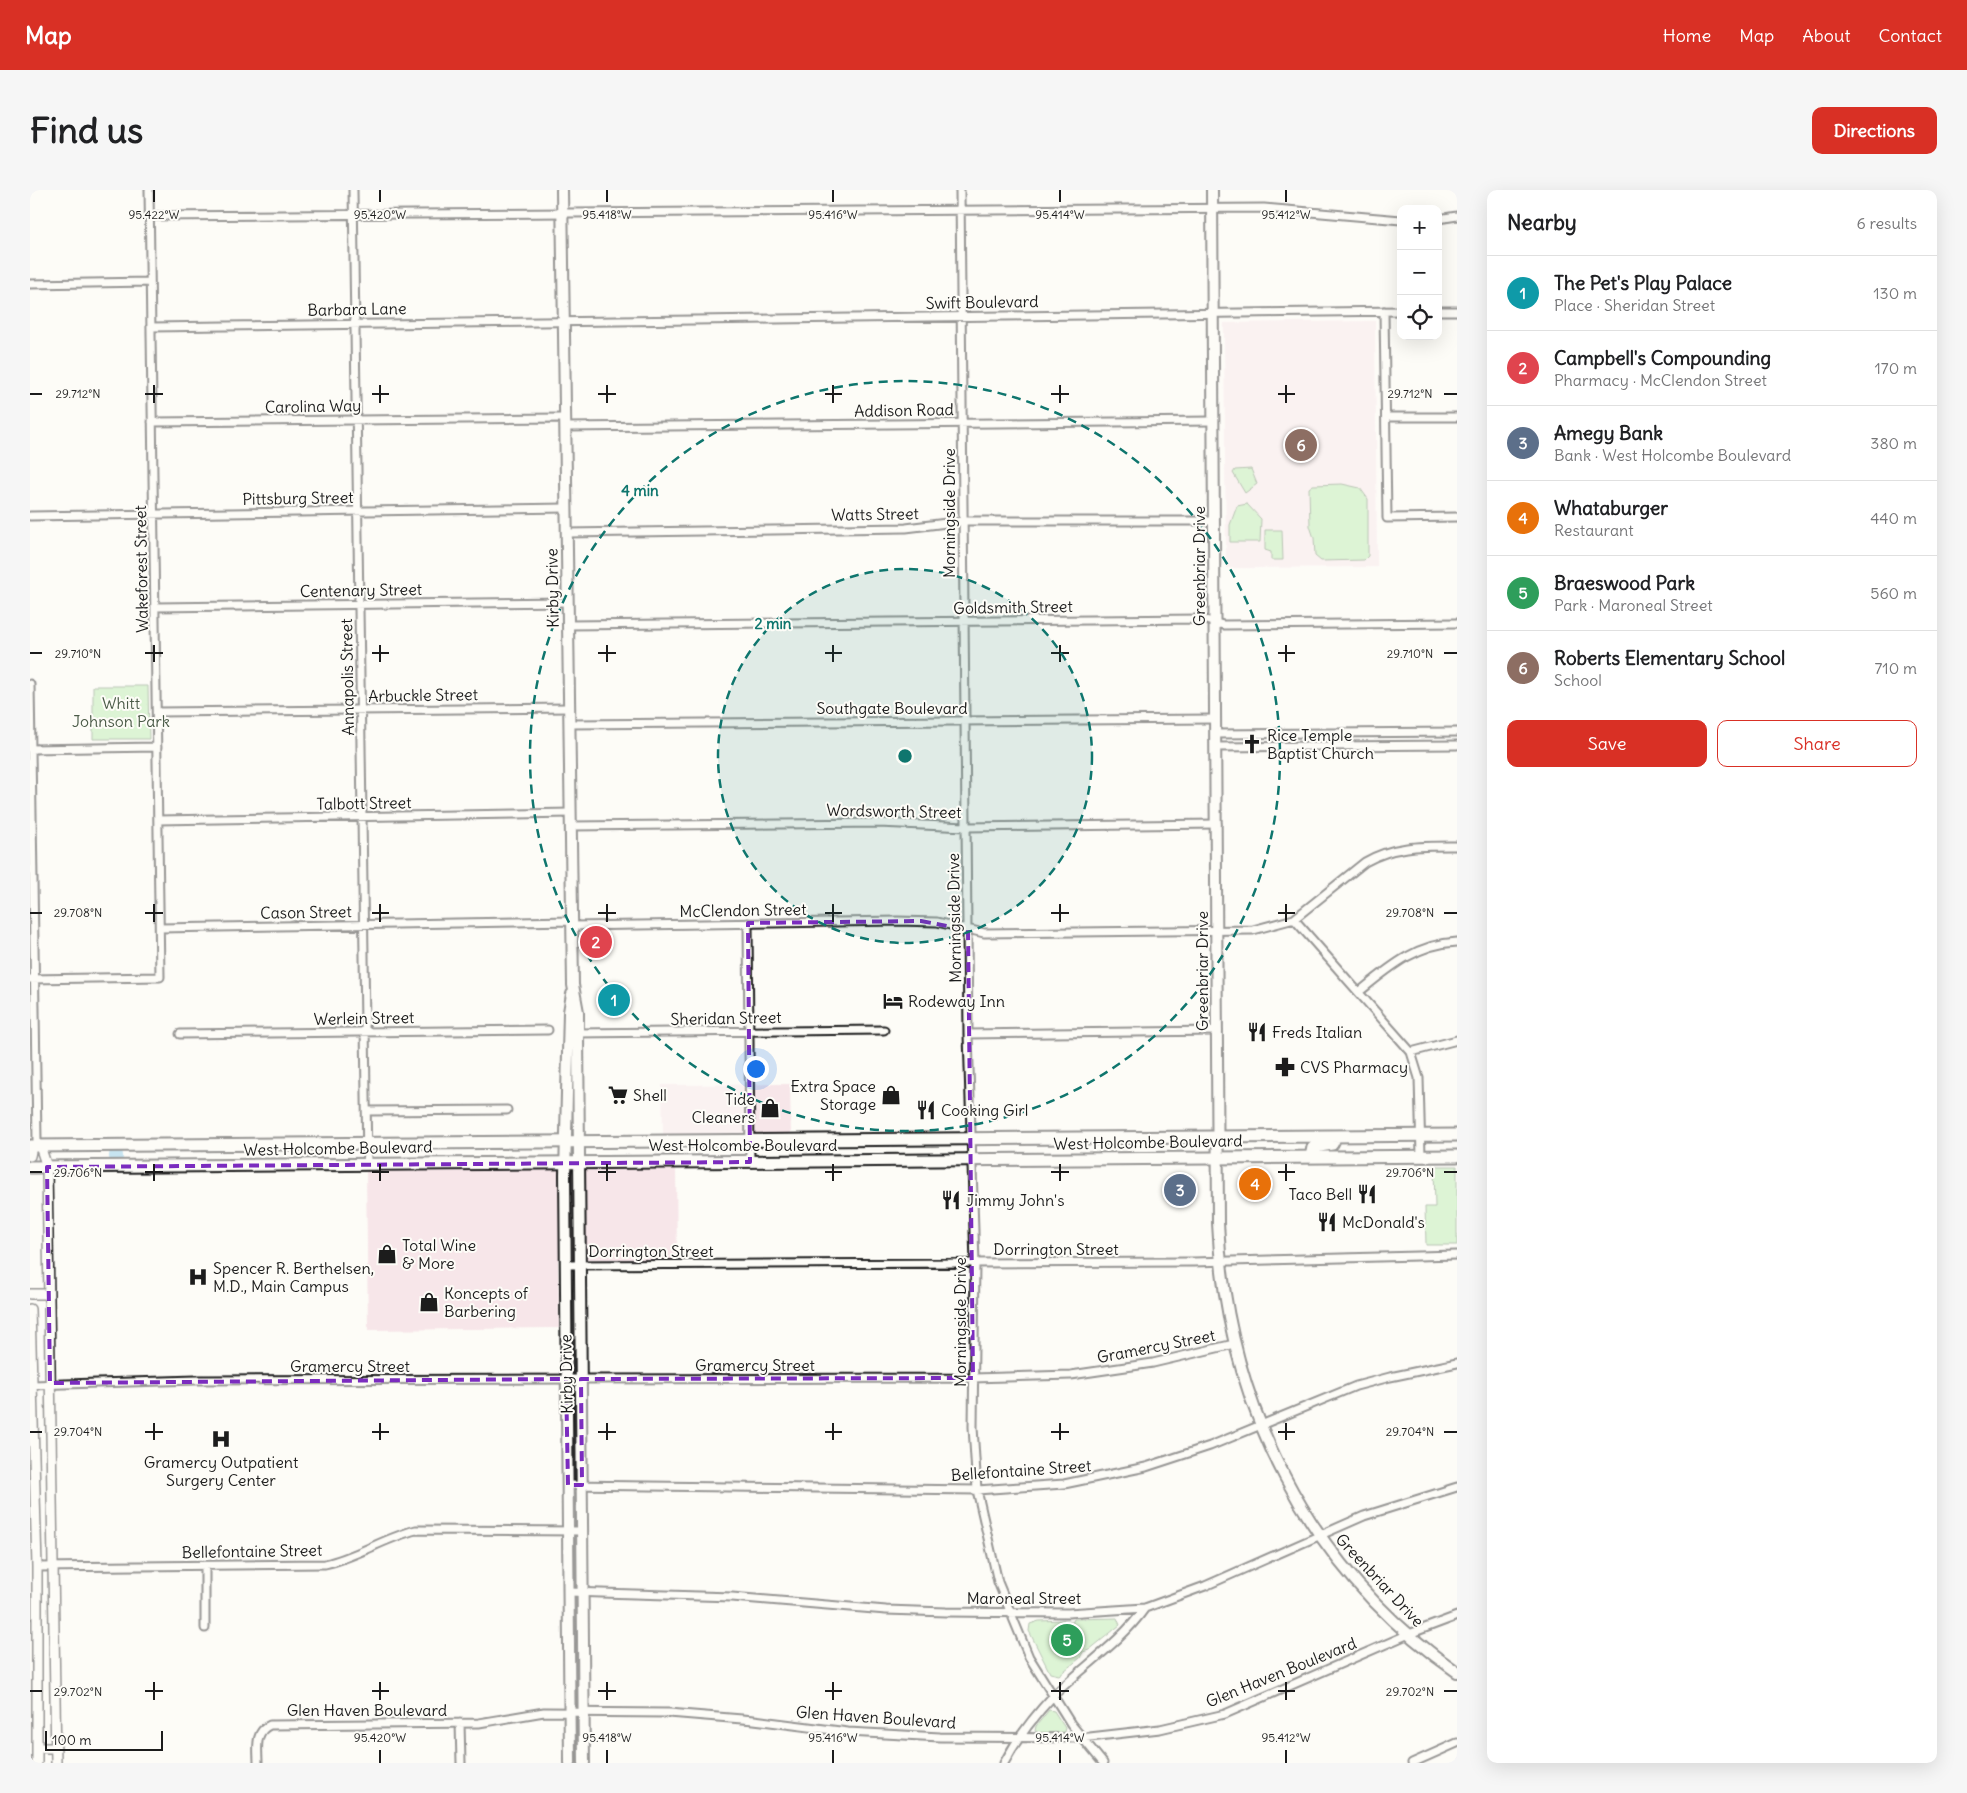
<!DOCTYPE html>
<meta charset="utf-8">
<style>
body{margin:0;font-family:Delius,sans-serif;background:#f6f6f6;color:#202124}
.controls{position:absolute;right:15px;top:15px;display:grid;overflow:hidden;border-radius:10px;box-shadow:0 5px 20px #0002}
.controls button{width:45px;height:45px;display:grid;place-items:center;padding:0;border:0;border-bottom:1px solid #e0e0e0;background:#fff;color:#202124;font:25px sans-serif}
.scale{position:absolute;left:15px;bottom:12px;width:118px;box-sizing:border-box;padding-left:5px;border:2px solid #1c1c1c;border-top:0;font-size:14px;line-height:18px;white-space:nowrap;color:#1c1c1c;-webkit-text-stroke:4px #fdfcf7;paint-order:stroke}
.you{position:absolute;left:725px;top:878px;width:18px;height:18px;margin:-12px;border:4px solid #fff;border-radius:50%;background:#1a73e8;box-shadow:0 0 0 8px #1a73e833}
.badge{display:grid;place-items:center;width:32px;height:32px;border-radius:50%;background:#d93025;color:#fff;font-size:16px;font-weight:700}
.pin{position:absolute;translate:-50% -50%;border:2px solid #fff;box-shadow:0 1px 5px #0006}
.list{margin:0;padding:0;list-style:none}
h2{display:flex;justify-content:space-between;align-items:center;height:65px;margin:0;padding:0 20px;font-size:21px}
h2 small{font-size:16px;font-weight:400;color:#757577}
.list li{display:grid;grid-template-columns:32px 1fr auto;gap:15px;align-items:center;box-sizing:border-box;height:75px;padding:0 20px;border-top:1px solid #e0e0e0}
.list b{display:block;font-size:19px;white-space:nowrap}
.list p{margin:0;font-size:16px;white-space:nowrap;color:#757577}
.list em{font-size:16px;font-style:normal;color:#757577}
.actions{display:flex;gap:10px;padding:15px 20px}
.actions a{flex:1;padding:11px 0;border:1px solid #d93025;border-radius:10px;text-align:center;font-size:18px;color:#d93025}
.actions .main{background:#d93025;color:#fff}
.icon{flex:none;width:28px;height:28px;fill:none;stroke:currentColor;stroke-width:2;stroke-linecap:round;stroke-linejoin:round}
.map{position:relative;flex:none;width:1427px;height:1573px;overflow:hidden;border-radius:10px}
header{display:flex;align-items:center;gap:30px;box-sizing:border-box;height:70px;padding:0 25px;background:#d93025;color:#fff}
header strong{font-size:24px}
nav{display:flex;gap:28px;margin-inline-start:auto;font-size:18px}
.intro{display:flex;align-items:center;justify-content:space-between;box-sizing:border-box;height:120px;padding:0 30px}
h1{margin:0;font-size:35px}
.button{padding:12px 22px;border-radius:10px;background:#d93025;color:#fff;font-size:18px;font-weight:700}
main{display:flex;gap:30px;padding:0 30px}
aside{flex:1;background:#fff;border-radius:10px;box-shadow:0 5px 20px #0002}
.map>svg:first-child{display:block}
.built{fill:#f7e6e9}
.green{fill:#b6eaac;stroke:#698364}
.lines{fill:none;stroke-linecap:round;stroke-linejoin:round}
.river{stroke:#86c8e7;stroke-width:14}
.minor-casing{stroke:#1c1c1c;stroke-width:11}
.tertiary-casing{stroke:#1c1c1c;stroke-width:12}
.secondary-casing{stroke:#1c1c1c;stroke-width:14}
.primary-casing{stroke:#1c1c1c;stroke-width:15}
.minor{stroke:#fdfcf7;stroke-width:7}
.tertiary{stroke:#fdfcf7;stroke-width:9}
.secondary{stroke:#fdfcf7;stroke-width:10}
.primary{stroke:#fdfcf7;stroke-width:11}
.marked{fill:none;stroke:#7b2cbf;stroke-width:4;stroke-dasharray:10 6;stroke-linejoin:round}
.ticks{fill:none;stroke:#1c1c1c;stroke-width:2}
.ring{fill:none;stroke:#0f766e;stroke-width:2.5;stroke-dasharray:9 6}
.labels{text-anchor:middle;dominant-baseline:central;stroke-width:4;stroke-linejoin:round;paint-order:stroke}
.street-label{font-size:16px;fill:#1c1c1c;stroke:#fdfcf7}
.park-label{font-size:16px;fill:#4a5a47;stroke:#fdfcf7}
.poi-label{font-size:16px;fill:#1c1c1c;stroke:#fdfcf7;text-anchor:start}
.ticks-label{font-size:12px;text-anchor:middle;fill:#1c1c1c;stroke:#fdfcf7;stroke-width:4;stroke-linejoin:round;paint-order:stroke}
.centre{fill:#0f766e;stroke:#fdfcf7;stroke-width:2.5}
.ring-label{font-size:15px;text-anchor:middle;font-weight:bold;fill:#0f766e;stroke:#fdfcf7;stroke-width:4;stroke-linejoin:round;paint-order:stroke}
</style>
<header>
<strong>Map</strong>
<nav><a>Home</a><a>Map</a><a>About</a><a>Contact</a></nav>
</header>
<div class="intro"><h1>Find us</h1><a class="button">Directions</a></div>
<main>
<div class="map">
<svg width="1427" height="1573" viewBox="0 0 1427 1573">
<rect width="100%" height="100%" fill="#fdfcf7"/>
<filter id="ink" filterUnits="userSpaceOnUse"><feTurbulence type="fractalNoise" baseFrequency=".02" numOctaves="2"/><feDisplacementMap in="SourceGraphic" scale="10" xChannelSelector="R" yChannelSelector="G"/><feConvolveMatrix kernelMatrix="1 2 1 2 8 2 1 2 1" color-interpolation-filters="sRGB"/></filter>
<g filter="url(#ink)">
<path class="built" d="M1345,131L1347,377L1196,378L1194,133Z
M760,894L761,946L633,945L632,895Z
M646,976L647,1070L528,1069L529,1138L338,1140L336,981Z"/>
<path class="green" d="M1221,279L1227,294L1215,303L1203,283L1205,280Z
M1312,294L1330,298L1338,309V366L1334,370L1291,371L1285,366L1284,348L1280,336L1279,298L1283,295Z
M1217,314L1231,329L1230,352H1200V335L1207,316Z
M1235,340H1252L1253,370H1241V362L1235,360Z
M63,496H118L119,549H63Z
M1404,976H1427V1055H1396L1395,1017H1405Z
M1087,1428L1090,1435L1059,1460L1053,1462L1050,1468L1029,1485L1020,1483L999,1441L1000,1434L1009,1431L1034,1430L1035,1433H1042L1044,1429Z
M1019,1520L1024,1521L1035,1538L1034,1542L1010,1543L1005,1541L1006,1536Z"/>
<g class="lines">
<path class="river" d="M86,965V967"/>
<defs>
<path id="minor" d="M323,0L337,974
M930,0L938,844L945,1074L943,1237L947,1300L968,1392L999,1467L1041,1534L1073,1573
M119,26L1234,18L1371,30
M1408,29L1427,26
M0,94L120,92
M1354,121L1357,328L1427,327
M1408,121H1427
M121,137L1371,121
M1356,227H1427
M122,232L535,228
M535,237L1183,231
M0,326L536,318
M537,343L876,338L933,331H1184
M125,417L537,412
M538,435L1172,429L1193,435L1427,433
M0,494L7,950L10,956
M127,522L539,518
M539,534L1186,529
M1186,544L1427,542
M1186,557L1427,555
M0,559L127,557
M128,630L541,623
M541,636L849,633L936,637L1187,634
M1264,729L1381,862L1389,888L1391,966
M718,733L720,972
M542,736L868,731L907,732L954,743L1223,740L1264,729L1335,672C1364,655 1394,656 1427,656
M130,738L542,731
M0,789L130,787L119,0
M1329,802C1360,777 1386,754 1427,752
M545,843L854,840
M150,844L518,840
M938,844L1188,841
M1381,862L1427,850
M337,921L477,920
M535,1075L1163,1072L1427,1065
M2,1195L166,1190L943,1188L1041,1185L1123,1173L1204,1154
M538,1295L947,1300L1034,1294L1116,1277L1180,1256L1326,1196L1360,1187L1427,1173
M175,1376V1438
M7,1377L295,1374C327,1367 354,1348 386,1340L552,1341
M539,1402L702,1407L856,1420L916,1422L1038,1423L1115,1418L1175,1396L1334,1326L1427,1297
M430,1533L431,1573
M228,1573C228,1558 224,1542 240,1535L449,1533L514,1522L639,1523L724,1530L818,1542L910,1547L1051,1548L1130,1539L1195,1524L1379,1444L1427,1426
M974,1573C987,1549 1005,1525 1024,1505C1054,1476 1091,1452 1115,1418
M1382,1573L1427,1553"/>
<path id="tertiary" d="M10,956L17,977L26,1573
M0,966L2,956
M0,1104H19
M0,1119L7,1377V1573
M7,1558H26"/>
<path id="secondary" d="M532,0L543,795L548,822V843L554,1573
M1182,0L1188,1033C1196,1213 1278,1379 1427,1482
M540,1573L535,984L539,822L542,804"/>
<path id="primary" d="M0,956L1427,945
M1281,967L1283,957L1302,954L1306,946
M0,977L1427,966"/>
</defs>
<use href="#minor" class="minor-casing"/>
<use href="#tertiary" class="tertiary-casing"/>
<use href="#secondary" class="secondary-casing"/>
<use href="#primary" class="primary-casing"/>
<use href="#minor" class="minor"/>
<use href="#tertiary" class="tertiary"/>
<use href="#secondary" class="secondary"/>
<use href="#primary" class="primary"/>
</g>
</g>
<path d="M0 0H1427V1573H0ZM891,731L938,740L943,1188L551,1189L552,1295H538L536,1189L20,1193L17,977L720,972L718,733Z" fill="#fdfcf7" fill-opacity=".55" fill-rule="evenodd"/>
<path class="marked" d="M891,731L938,740L943,1188L551,1189L552,1295H538L536,1189L20,1193L17,977L720,972L718,733Z"/>
<path class="ticks" d="M124,0V12M350,0V12M577,0V12M803,0V12M1030,0V12M1256,0V12M124,195V213M350,195V213M577,195V213M803,195V213M1030,195V213M1256,195V213M0,204H12M115,204H133M342,204H359M568,204H586M795,204H812M1021,204H1039M1248,204H1265M1414,204H1427M124,455V472M350,455V472M577,455V472M803,455V472M1030,455V472M1256,455V472M0,463H12M115,463H133M342,463H359M568,463H586M795,463H812M1021,463H1039M1248,463H1265M1414,463H1427M124,714V732M350,714V732M577,714V732M803,714V732M1030,714V732M1256,714V732M0,723H12M115,723H133M342,723H359M568,723H586M795,723H812M1021,723H1039M1248,723H1265M1414,723H1427M124,974V991M350,974V991M577,974V991M803,974V991M1030,974V991M1256,974V991M0,982H12M115,982H133M342,982H359M568,982H586M795,982H812M1021,982H1039M1248,982H1265M1414,982H1427M124,1233V1250M350,1233V1250M577,1233V1250M803,1233V1250M1030,1233V1250M1256,1233V1250M0,1242H12M115,1242H133M342,1242H359M568,1242H586M795,1242H812M1021,1242H1039M1248,1242H1265M1414,1242H1427M124,1492V1510M350,1492V1510M577,1492V1510M803,1492V1510M1030,1492V1510M1256,1492V1510M0,1501H12M115,1501H133M342,1501H359M568,1501H586M795,1501H812M1021,1501H1039M1248,1501H1265M1414,1501H1427M350,1560V1573M577,1560V1573M803,1560V1573M1030,1560V1573M1256,1560V1573"/>
<circle cx="875" cy="566" r="187" fill="#0f766e" fill-opacity=".12"/>
<g class="ring">
<circle cx="875" cy="566" r="187"/>
<circle cx="875" cy="566" r="375"/>
</g>
<defs>
<symbol id="church-bare" viewBox="-9 -9 18 18"><path d="M-1.2-6h2.4v3.5h3.3v2.4h-3.3V6h-2.4V-.1h-3.3v-2.4h3.3Z" fill="#1c1c1c" stroke="#fdfcf7" stroke-width="2.5" paint-order="stroke"/></symbol>
<symbol id="hotel-bare" viewBox="-9 -9 18 18"><path d="M-6-4.5h1.5V1H6V5H4.5V3h-9V5H-6ZM-4 0a1.8 1.8 0 1 1 3.6 0ZM.5 0V-2.5h3Q6-2.5 6 0Z" fill="#1c1c1c" stroke="#fdfcf7" stroke-width="2.5" paint-order="stroke"/></symbol>
<symbol id="restaurant-bare" viewBox="-9 -9 18 18"><path d="M-5-6h1v4h1v-4h1v4h1v-4h1v5L-1.5 .5V6h-2V.5L-5-1ZM5-6V6H3V1.5H1.5Q1.5-4 5-6Z" fill="#1c1c1c" stroke="#fdfcf7" stroke-width="2.5" paint-order="stroke"/></symbol>
<symbol id="pharmacy-bare" viewBox="-9 -9 18 18"><path d="M-2-6h4v4h4v4h-4v4h-4v-4h-4v-4h4Z" fill="#1c1c1c" stroke="#fdfcf7" stroke-width="2.5" paint-order="stroke"/></symbol>
<symbol id="supermarket-bare" viewBox="-9 -9 18 18"><path d="M-6-5.5h2.5l.6 2H6L4.5 2H-2.5L-4.4-4H-6ZM-1.5 3.2a1.3 1.3 0 1 0 .1 0ZM3 3.2a1.3 1.3 0 1 0 .1 0Z" fill="#1c1c1c" stroke="#fdfcf7" stroke-width="2.5" paint-order="stroke"/></symbol>
<symbol id="shop-bare" viewBox="-9 -9 18 18"><path d="M-5-2.5h2.3a2.7 3.5 0 0 1 5.4 0H5L5.5 6h-11ZM-1.5-2.5h3a1.5 2.3 0 0 0-3 0Z" fill="#1c1c1c" stroke="#fdfcf7" stroke-width="2.5" paint-order="stroke"/></symbol>
<symbol id="hospital-bare" viewBox="-9 -9 18 18"><path d="M-5-5h3v3.5h4V-5h3V5h-3V1.5h-4V5h-3Z" fill="#1c1c1c" stroke="#fdfcf7" stroke-width="2.5" paint-order="stroke"/></symbol>
</defs>
<g fill-rule="evenodd">
<use href="#church-bare" x="1208" y="540" width="28" height="28"/>
<use href="#hotel-bare" x="849" y="797" width="28" height="28"/>
<use href="#restaurant-bare" x="1213" y="828" width="28" height="28"/>
<use href="#pharmacy-bare" x="1241" y="863" width="28" height="28"/>
<use href="#supermarket-bare" x="574" y="891" width="28" height="28"/>
<use href="#shop-bare" x="847" y="891" width="28" height="28"/>
<use href="#shop-bare" x="726" y="904" width="28" height="28"/>
<use href="#restaurant-bare" x="882" y="906" width="28" height="28"/>
<use href="#restaurant-bare" x="1323" y="990" width="28" height="28"/>
<use href="#restaurant-bare" x="907" y="996" width="28" height="28"/>
<use href="#restaurant-bare" x="1283" y="1018" width="28" height="28"/>
<use href="#shop-bare" x="343" y="1050" width="28" height="28"/>
<use href="#hospital-bare" x="154" y="1073" width="28" height="28"/>
<use href="#shop-bare" x="385" y="1098" width="28" height="28"/>
<use href="#hospital-bare" x="177" y="1235" width="28" height="28"/>
</g>
<g class="labels">
<g class="street-label">
<text transform="translate(952 112) rotate(-1)">Swift Boulevard</text>
<text transform="translate(327 119) rotate(-1)">Barbara Lane</text>
<text transform="translate(283 216) rotate(-1)">Carolina Way</text>
<text transform="translate(874 220) rotate(-1)">Addison Road</text>
<text transform="translate(268 308) rotate(-1)">Pittsburg Street</text>
<text transform="translate(919 323) rotate(-90)">Morningside Drive</text>
<text transform="translate(845 324) rotate(-1)">Watts Street</text>
<text transform="translate(1169 376) rotate(-90)">Greenbriar Drive</text>
<text transform="translate(111 379) rotate(-91)">Wakeforest Street</text>
<text transform="translate(522 398) rotate(-91)">Kirby Drive</text>
<text transform="translate(331 400) rotate(-1)">Centenary Street</text>
<text transform="translate(983 417) rotate(-1)">Goldsmith Street</text>
<text transform="translate(317 487) rotate(-91)">Annapolis Street</text>
<text transform="translate(393 505) rotate(-1)">Arbuckle Street</text>
<text x="862" y="518">Southgate Boulevard</text>
<text transform="translate(334 613) rotate(-1)">Talbott Street</text>
<text transform="translate(864 621) rotate(1)">Wordsworth Street</text>
<text transform="translate(713 720) rotate(-1)">McClendon Street</text>
<text transform="translate(276 722) rotate(-1)">Cason Street</text>
<text transform="translate(924 728) rotate(-91)">Morningside Drive</text>
<text transform="translate(1172 781) rotate(-90)">Greenbriar Drive</text>
<text transform="translate(334 828) rotate(-1)">Werlein Street</text>
<text transform="translate(696 828) rotate(-1)">Sheridan Street</text>
<text transform="translate(1118 952) rotate(-1)">West Holcombe Boulevard</text>
<text x="713" y="955">West Holcombe Boulevard</text>
<text transform="translate(308 958) rotate(-1)">West Holcombe Boulevard</text>
<text x="1026" y="1059">Dorrington Street</text>
<text x="621" y="1061">Dorrington Street</text>
<text transform="translate(930 1132) rotate(-90)">Morningside Drive</text>
<text transform="translate(1126 1156) rotate(-11)">Gramercy Street</text>
<text x="725" y="1175">Gramercy Street</text>
<text x="320" y="1176">Gramercy Street</text>
<text transform="translate(536 1184) rotate(-91)">Kirby Drive</text>
<text transform="translate(991 1280) rotate(-4)">Bellefontaine Street</text>
<text transform="translate(222 1361) rotate(-1)">Bellefontaine Street</text>
<text transform="translate(1350 1390) rotate(47)">Greenbriar Drive</text>
<text x="994" y="1408">Maroneal Street</text>
<text transform="translate(1251 1482) rotate(-22)">Glen Haven Boulevard</text>
<text x="337" y="1520">Glen Haven Boulevard</text>
<text transform="translate(846 1527) rotate(4)">Glen Haven Boulevard</text>
</g>
<g class="park-label">
<text x="91" y="513">Whitt<tspan x="91" dy="18">Johnson Park</tspan></text>
</g>
<g class="poi-label">
<text x="1237" y="545">Rice Temple<tspan x="1237" dy="18">Baptist Church</tspan></text>
<text x="878" y="811">Rodeway Inn</text>
<text x="1242" y="842">Freds Italian</text>
<text x="1270" y="877">CVS Pharmacy</text>
<text x="846" y="896" text-anchor="end">Extra Space<tspan x="846" dy="18">Storage</tspan></text>
<text x="603" y="905">Shell</text>
<text x="725" y="909" text-anchor="end">Tide<tspan x="725" dy="18">Cleaners</tspan></text>
<text x="911" y="920">Cooking Girl</text>
<text x="1322" y="1004" text-anchor="end">Taco Bell</text>
<text x="936" y="1010">Jimmy John's</text>
<text x="1312" y="1032">McDonald's</text>
<text x="372" y="1055">Total Wine<tspan x="372" dy="18">&amp; More</tspan></text>
<text x="183" y="1078">Spencer R. Berthelsen,<tspan x="183" dy="18">M.D., Main Campus</tspan></text>
<text x="414" y="1103">Koncepts of<tspan x="414" dy="18">Barbering</tspan></text>
<text x="191" y="1272" text-anchor="middle">Gramercy Outpatient<tspan x="191" dy="18">Surgery Center</tspan></text>
</g>
</g>
<g class="ticks-label">
<text x="124" y="29">95.422°W</text>
<text x="350" y="29">95.420°W</text>
<text x="577" y="29">95.418°W</text>
<text x="803" y="29">95.416°W</text>
<text x="1030" y="29">95.414°W</text>
<text x="1256" y="29">95.412°W</text>
<text x="48" y="208">29.712°N</text>
<text x="1380" y="208">29.712°N</text>
<text x="48" y="468">29.710°N</text>
<text x="1380" y="468">29.710°N</text>
<text x="48" y="727">29.708°N</text>
<text x="1380" y="727">29.708°N</text>
<text x="48" y="987">29.706°N</text>
<text x="1380" y="987">29.706°N</text>
<text x="48" y="1246">29.704°N</text>
<text x="1380" y="1246">29.704°N</text>
<text x="48" y="1506">29.702°N</text>
<text x="1380" y="1506">29.702°N</text>
<text x="350" y="1552">95.420°W</text>
<text x="577" y="1552">95.418°W</text>
<text x="803" y="1552">95.416°W</text>
<text x="1030" y="1552">95.414°W</text>
<text x="1256" y="1552">95.412°W</text>
</g>
<circle cx="875" cy="566" r="8" class="centre"/>
<g class="ring-label">
<text x="610" y="306">4 min</text>
<text x="743" y="439">2 min</text>
</g>
</svg>
<div class="controls">
<button>+</button>
<button>−</button>
<button><svg class="icon" aria-label="locate" viewBox="0 0 24 24"><circle cx="12" cy="12" r="6"/><path d="M12 2v4M12 18v4M2 12h4M18 12h4"/></svg></button>
</div>
<div class="scale">100 m</div>
<div class="you"></div>
<div class="pin badge" style="left:584px;top:810px;background:#0f9aa8">1</div>
<div class="pin badge" style="left:566px;top:752px;background:#e0444e">2</div>
<div class="pin badge" style="left:1150px;top:1000px;background:#5c6f8a">3</div>
<div class="pin badge" style="left:1225px;top:994px;background:#e8710a">4</div>
<div class="pin badge" style="left:1037px;top:1450px;background:#2e9e5b">5</div>
<div class="pin badge" style="left:1271px;top:255px;background:#8d6e63">6</div>
</div>
<aside>
<h2>Nearby<small>6 results</small></h2>
<ul class="list">
<li><span class="badge" style="background:#0f9aa8">1</span><div><b>The Pet's Play Palace</b><p>Place · Sheridan Street</p></div><em>130 m</em></li>
<li><span class="badge" style="background:#e0444e">2</span><div><b>Campbell's Compounding</b><p>Pharmacy · McClendon Street</p></div><em>170 m</em></li>
<li><span class="badge" style="background:#5c6f8a">3</span><div><b>Amegy Bank</b><p>Bank · West Holcombe Boulevard</p></div><em>380 m</em></li>
<li><span class="badge" style="background:#e8710a">4</span><div><b>Whataburger</b><p>Restaurant</p></div><em>440 m</em></li>
<li><span class="badge" style="background:#2e9e5b">5</span><div><b>Braeswood Park</b><p>Park · Maroneal Street</p></div><em>560 m</em></li>
<li><span class="badge" style="background:#8d6e63">6</span><div><b>Roberts Elementary School</b><p>School</p></div><em>710 m</em></li>
</ul>
<div class="actions"><a class="main">Save</a><a>Share</a></div>
</aside>
</main>
